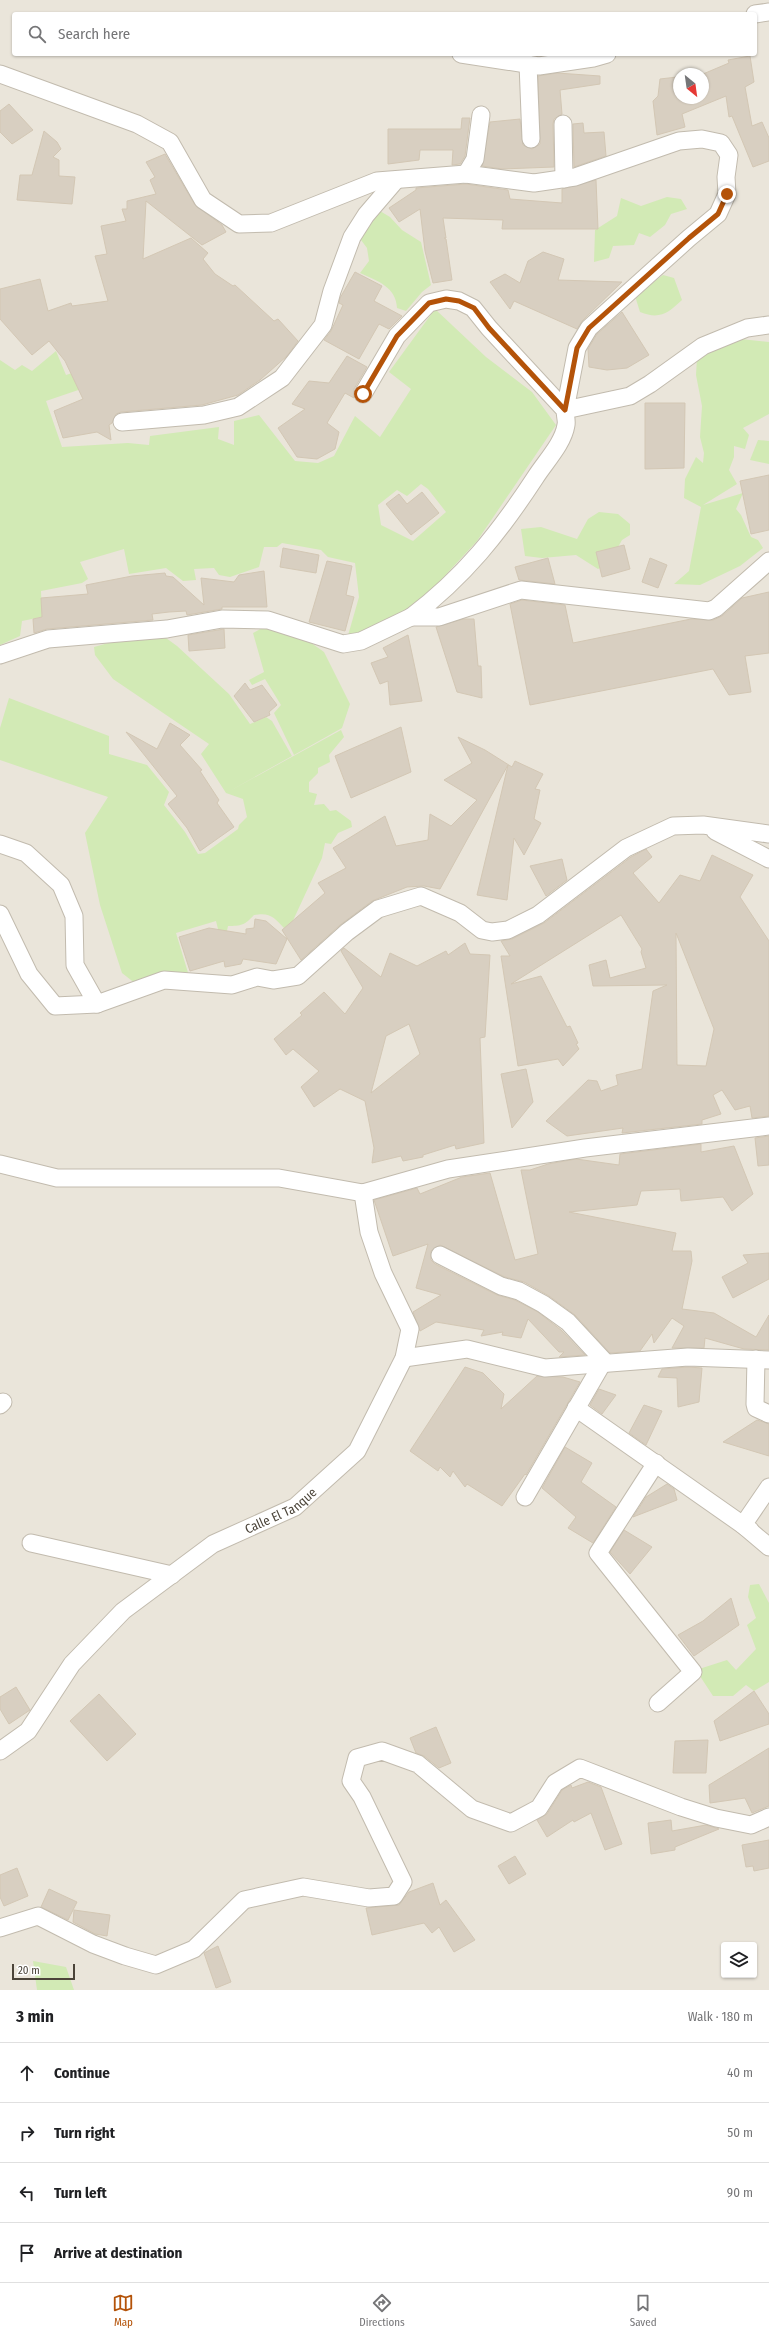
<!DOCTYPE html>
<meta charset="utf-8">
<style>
body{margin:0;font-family:"Fira Sans Condensed",sans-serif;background:#f2f2f2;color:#202124}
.controls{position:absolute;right:12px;bottom:12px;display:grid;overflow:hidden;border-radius:4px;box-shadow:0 1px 3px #0004}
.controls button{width:36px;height:36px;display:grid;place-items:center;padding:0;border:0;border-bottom:1px solid #e0e0e0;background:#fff;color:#202124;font:20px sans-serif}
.compass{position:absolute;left:673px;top:68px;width:36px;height:36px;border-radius:50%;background:#fff;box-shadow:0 1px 3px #0004;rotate:151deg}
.scale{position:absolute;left:12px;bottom:10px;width:63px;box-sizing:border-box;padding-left:4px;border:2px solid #4b4439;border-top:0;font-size:11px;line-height:14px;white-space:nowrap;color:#4b4439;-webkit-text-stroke:3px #fff;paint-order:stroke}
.stop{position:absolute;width:12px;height:12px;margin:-9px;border:3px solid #b45309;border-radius:50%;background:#fff}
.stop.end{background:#b45309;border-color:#fff;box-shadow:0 1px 4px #0008}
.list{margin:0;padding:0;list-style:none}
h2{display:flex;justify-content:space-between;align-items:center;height:52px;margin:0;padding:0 16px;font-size:17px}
h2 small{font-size:13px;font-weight:400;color:#757577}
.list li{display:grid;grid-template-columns:26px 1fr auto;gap:12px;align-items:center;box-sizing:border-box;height:60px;padding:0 16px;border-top:1px solid #e0e0e0}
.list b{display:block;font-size:15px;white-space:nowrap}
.list em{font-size:13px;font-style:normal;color:#757577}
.icon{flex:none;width:22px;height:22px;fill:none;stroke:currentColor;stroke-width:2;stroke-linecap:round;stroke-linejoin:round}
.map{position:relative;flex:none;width:769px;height:1990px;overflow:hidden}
.search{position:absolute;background:#fff;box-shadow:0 1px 3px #0004;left:12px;right:12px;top:12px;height:44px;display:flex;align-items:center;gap:10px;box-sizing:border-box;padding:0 14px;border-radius:4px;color:#757577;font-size:15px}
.sheet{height:292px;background:#fff}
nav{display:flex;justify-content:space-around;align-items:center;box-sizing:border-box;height:56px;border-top:1px solid #e0e0e0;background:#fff;font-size:11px;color:#757577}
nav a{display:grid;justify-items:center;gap:2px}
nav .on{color:#b45309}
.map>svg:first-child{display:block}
.residential{fill:#eae5da;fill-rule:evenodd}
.green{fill:#d2eab5;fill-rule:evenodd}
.building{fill:#d8cfc1;stroke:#d3c7b4;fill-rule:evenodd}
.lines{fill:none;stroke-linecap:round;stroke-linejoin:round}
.street-casing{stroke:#c2bbae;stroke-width:19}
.street{stroke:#fff;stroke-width:17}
.route{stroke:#b45309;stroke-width:5}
.labels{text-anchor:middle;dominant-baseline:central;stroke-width:3;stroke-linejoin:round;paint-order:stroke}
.street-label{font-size:13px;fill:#4b4439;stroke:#fff}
</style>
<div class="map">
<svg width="769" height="1990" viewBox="0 0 769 1990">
<rect width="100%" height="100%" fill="#f6f3ec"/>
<path class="residential" d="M0,0H769V1990H0ZM14,14H755V54H14ZM679,74H703V98H679ZM724,1945H754V1975H724Z"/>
<path class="green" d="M667,197L681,199L687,209L671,214L665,225L650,237L639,233L634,245L613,246L609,258L594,262L595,230L617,216L621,198L641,206Z
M380,211L390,217L402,230L421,242L431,285L422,292L406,311L397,308C396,287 378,281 360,273L369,261L367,248L358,236Z
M663,275L674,278L682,300C668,313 660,320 640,312L635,296Z
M435,309L486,357L532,392L556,425L477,541L414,609L347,639L359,597L355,563L328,557L321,550L282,543L277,547H264L259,567L230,577L219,575L214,568L194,569L196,580L183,581L166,568L129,574L124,549L80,562L88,579L82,583L41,591L42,617L22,621L20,636L0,645V360L15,370L22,365L32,371L56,351L66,375L85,369L90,386L46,401L62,447L128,443L149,445L150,436L219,427L218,439L234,445V421L259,415L295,461L318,463L334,456L355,416L380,437L411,389L389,372ZM421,484L428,489L446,512L413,541L381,525L378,505L397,490L407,496Z
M731,338L769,342V414L743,428L749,435L745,449L734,446V457L729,470L737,484L703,505L743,493L736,509L741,515L751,537L758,540L763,548L740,566L700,585L674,584L689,571L701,507L684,498L685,479L696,457L703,463L704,453L700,437L702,406L696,375L697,358Z
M758,440L769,441V464L750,460Z
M599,512L618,514L630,524V535L622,540L609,563L598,569L576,555L542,558L525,556L521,529L541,527L577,539L588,519Z
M266,626L297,633L324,652L350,704L342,728L294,755L274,713L281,705L265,679L252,685L249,680L264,672L253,633Z
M155,630L177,646L229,694L250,724L266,717L272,721L292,756L226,793L201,754L209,744L113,679L95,655L94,647Z
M9,698L109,736V754L147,765L169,792L164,805L185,832L198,854L205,853L238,829L239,825L247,817L243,799L226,793L341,730L344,737L329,755L330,762L318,768V773L309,782V792L317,794L314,805L324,804L330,811L336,810L351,821L352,827L338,833L331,844L325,843L322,858L290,927L285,929C274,917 270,912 254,915C245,925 241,926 228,926L223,949L216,921L176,933L189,976L136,984L122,973L100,905L85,833L108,797L0,760V728Z
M759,1584L769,1603V1682L754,1691L746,1685L733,1696H713L696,1670L727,1660L736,1670L756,1649L747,1625L756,1618L748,1597L750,1585Z
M33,1961L66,1967L74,1990H37Z"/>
<path class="building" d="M750,56L754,82L745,87L752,126L762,122L769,138V161L753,167L732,116L729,117L726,96L682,114L685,127L657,135L653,101L658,96L660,79L677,77L679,98H703V74L729,63L728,60Z
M557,73L600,76V84L560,90L562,114L554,119L553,124L554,167L502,169L482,166L490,122L520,119L523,145L532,149L540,144L538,76Z
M9,104L33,130L12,144L0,132V111Z
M462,118H470L465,156L460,164L452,165L453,150H420L419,160L388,164V129H461Z
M583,123L584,133L604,132L606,156L574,167L573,124Z
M44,131L57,142L61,149L53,157L59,160V176L75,177L72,204L17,200L20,175H32Z
M165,154L195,205L222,225L226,232L202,245L146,201L143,259L191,238L208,253L203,259L215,274L233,286L235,285L274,321L278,319L298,341L287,356L260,380L238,395L202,405L121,412L116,414L112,423L109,425L111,440L97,432L63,438L54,411L83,399L65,361L49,341L32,355L0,319V289L40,279L48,311L71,303L72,306L108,301L95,256L107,254L101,226L126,221L122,209H127V201L156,194L150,180L155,177L146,162Z
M596,180L598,229H502L503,220L443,218L446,238H444L446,239L452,280L433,283L425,251L420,209L399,222L389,208L416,190V188L466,184L508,190L510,199L562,203V189Z
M543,252L564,259L558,280L622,282L582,321L577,329L514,301L510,309L490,282L505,274L520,283L528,261Z
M355,272L382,286L374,301L402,316L389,329L379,324L359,359L324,340L331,331L343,305L339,303L340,298Z
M622,312L649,355L627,368L607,370L589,367L588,349L597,334Z
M347,356L367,367L354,389V398L345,393L327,423L339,432L335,449L317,459L297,457L278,428L305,409L292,404L309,381L329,383Z
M645,403H685L684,468L645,469Z
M769,475V530L751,534L740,481Z
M422,492L439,513L411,535L386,504L399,494L407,504Z
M624,545L630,569L602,577L596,552Z
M283,548L319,555L316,573L280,567Z
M548,558L555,584L519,580L515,567Z
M650,558L667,565L658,588L642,582Z
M327,561L352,566L346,595L354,597L345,631L309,622Z
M264,571L267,607H222V609L187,615L186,611L169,612L152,614L153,620L47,629L34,633L33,619L42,617L41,598L88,594L86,585L132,576L165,573L166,576L173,577L204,605L201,578L234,582L239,575Z
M769,592V653L745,656L751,692L729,695L713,669L530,705L510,604L522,600L565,605L573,643L691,619L713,620L722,616L742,598Z
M463,619H474L478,666H481L482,698L457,692L436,627Z
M224,629L225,648L189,651L188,635Z
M408,635L422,701L390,705L388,681L380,684L371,663L388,657L383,648Z
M245,683L250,690L262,685L277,705L269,712L270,715L254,722L234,696Z
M170,723L190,735L180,745L202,770L200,771L219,800L217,803L234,827L200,851L187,828L168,804L177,796L126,732L157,749Z
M401,727L411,772L351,798L335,756Z
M458,737L485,750L512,767L515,761L543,774L535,789L540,790L534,819L541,823L524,855L514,838L507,900L477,895L508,765L440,889L424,886L407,887L372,901L340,925L301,960L282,930L325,893L318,883L346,868L333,848L385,816L396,846L428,840L430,814L451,826L477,800L444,780L472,763Z
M646,849L652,857L633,873L659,903L680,875L700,881L712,855L753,875L740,897L769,941V1116L752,1118L750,1106L735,1110L722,1090L713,1095L721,1114L702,1120V1124L622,1133L623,1128L567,1136L546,1121L588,1080L597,1081L601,1091L618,1085L616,1075L642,1069L653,991L667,985L593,986L589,965L606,960L610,978L646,968L641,952L642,949L621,915L511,984L541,976L567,1027L570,1026L578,1043L576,1044L579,1049L563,1066L558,1059L518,1066L501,956H510L501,941L512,939L544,923L631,857ZM676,933L714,1029L706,1066L677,1065Z
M562,859L567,880L546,896L530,866Z
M255,919L266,921L287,939L276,964L243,959L241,964L225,967L224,961L190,971L179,937L209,928L246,934V929L254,928Z
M465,943L470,954L490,955L485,1037L480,1038L484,1143L456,1149L455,1145L423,1155V1157L403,1161L401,1156L372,1163L374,1148L365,1101L340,1089L314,1107L301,1087L319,1071L293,1049L286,1055L274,1039L302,1015L300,1013L324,992L345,1014L363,988L341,951L344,948L381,977L390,953L417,966L446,951L448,955ZM409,1024L420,1054L371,1093L386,1036Z
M526,1069L533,1102L512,1128L501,1074Z
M769,1136V1165L758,1166L755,1138Z
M701,1144V1152L734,1146L753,1194L732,1211L723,1197L681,1201L680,1189L641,1191L637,1205L569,1212L676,1233L672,1251H691L692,1261L682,1309L714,1313L756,1337L769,1315V1350L744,1349L705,1338L704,1348H672L684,1326L672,1318L654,1343L652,1334L640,1351L610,1353L575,1315L549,1296L524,1282L505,1277L440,1245L431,1251V1260L435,1264L497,1295L515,1300L538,1312L561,1330L585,1355L559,1357L564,1352H559L528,1319L521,1338L502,1335L503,1332L481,1336L484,1330L436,1322L420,1331L413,1312L441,1295L416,1288L428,1244L393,1256L374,1200L417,1188L420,1194L462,1177L490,1173L515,1260L538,1254L521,1170H530L548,1164L576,1159L619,1165L620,1154Z
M769,1253V1279L733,1298L722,1277L748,1263L743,1255Z
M465,1367L483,1373L504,1394L501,1409L537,1376L563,1377L580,1382L526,1475L525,1474L502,1506L467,1484L465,1487L453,1471L450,1477L440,1467L438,1471L410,1451Z
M688,1367L702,1368L699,1402L678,1407L677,1378L658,1377L662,1369Z
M599,1389L616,1395L602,1414L590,1405Z
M644,1405L662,1411L646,1445L629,1433Z
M757,1420L769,1424V1456L723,1442Z
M565,1447L592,1463L581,1482L616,1507L593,1543L568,1528L576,1517L542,1488Z
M667,1484L674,1489L677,1500L633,1517L646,1497Z
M624,1530L652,1547L630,1574L610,1552Z
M731,1598L739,1625L694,1656L678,1635L703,1621Z
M16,1687L30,1710L9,1724L0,1709V1697Z
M754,1691L769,1714V1724L720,1741L714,1721Z
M99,1694L136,1734L107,1761L70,1721Z
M436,1727L451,1763L439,1768L424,1756L416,1753L410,1738Z
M708,1740L706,1773H673L675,1741Z
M769,1748V1806L752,1813L745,1798L710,1803L709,1785Z
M588,1782L601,1787L622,1844L605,1850L591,1813L574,1822L573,1820L547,1837L537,1820L547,1814L562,1790L571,1785L572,1788Z
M671,1820L672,1831L706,1825L719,1829L675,1847V1850L651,1854L648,1823Z
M769,1840V1868L754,1871L753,1866L746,1867L742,1845Z
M515,1856L526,1874L509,1884L498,1866Z
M17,1868L28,1896L4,1906L0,1897V1875Z
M433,1883L440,1905L446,1900L475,1940L454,1952L439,1927L432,1933L424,1923L372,1935L366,1908L399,1905L409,1892Z
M49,1889L77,1902L68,1920L41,1907Z
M74,1910L110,1915L107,1936L95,1934L73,1922Z
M218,1946L231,1982L216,1988L204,1953Z"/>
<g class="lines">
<defs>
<g id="street">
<path d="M755,14L769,12"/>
<path d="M461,54L539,66L593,58L607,54"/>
<path d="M528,64L531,139"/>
<path d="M0,74L137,124L170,142L203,200L239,224L271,223L377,181L466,174L534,183L575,177L679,141L702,139L721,143L729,155L726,177L727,194L718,214L689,238L589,328L577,348L565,410L630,396L650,384L703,346L747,328L769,325"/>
<path d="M563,124L564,179"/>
<path d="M466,174L475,159L481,115"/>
<path d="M363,394L397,336L429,303L446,299L459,301L473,308L489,328L565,410C565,415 567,421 566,425C563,444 545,462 535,478C499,533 464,577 411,617H439L521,590L709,611L716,608L769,561"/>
<path d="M122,422L204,415L238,407L282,378L323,325L332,291L352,237L366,215L396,180"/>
<path d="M0,655L48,639L167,629L222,619L268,620L343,644L361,641L411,617"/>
<path d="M715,831L769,859"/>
<path d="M0,844L26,853L61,885L74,916L75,965L97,1004"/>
<path d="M0,914L29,974L55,1006L97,1004L164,980L232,985L257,977L273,980L298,976L347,932L378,909L421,896L460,913L482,930L492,932L508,930L538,915L626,848L673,826L703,825L769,834"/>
<path d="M0,1164L57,1178H279L363,1193L448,1169L585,1148L769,1126"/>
<path d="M440,1255L501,1286L519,1291L543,1304L568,1322L606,1363"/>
<path d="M404,1358L467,1349L545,1368L688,1357L769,1360"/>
<path d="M756,1359L755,1404L756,1408L769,1414"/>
<path d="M0,1405L3,1402"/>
<path d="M576,1408L750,1530"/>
<path d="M656,1463L598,1553L693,1672L658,1703"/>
<path d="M769,1487L743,1525L769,1547"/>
<path d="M525,1497L602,1364"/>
<path d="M31,1543L172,1575"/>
<path id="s1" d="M0,1751L28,1731L72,1664L123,1611L213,1544L295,1507L357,1451L404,1358L410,1329L383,1273L369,1232L363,1193"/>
<path d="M0,1928L38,1916L93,1944L125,1956L156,1965L194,1949L244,1900L303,1887L369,1898L394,1896L403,1882L362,1797L351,1781L357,1758L382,1751L418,1764L472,1809L511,1823L539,1808L555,1783L580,1768L681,1807L716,1818L751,1825L769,1817"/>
</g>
</defs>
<use href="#street" class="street-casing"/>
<use href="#street" class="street"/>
</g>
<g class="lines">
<path class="route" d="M363,394L397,336L429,303L446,299L459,301L474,308L489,328L565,410L577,348L589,328L689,238L718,214L727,194"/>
</g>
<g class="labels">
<g class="street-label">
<text stroke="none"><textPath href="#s1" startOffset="376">Calle El Tanque</textPath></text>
</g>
</g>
</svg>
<div class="controls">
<button><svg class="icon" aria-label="layers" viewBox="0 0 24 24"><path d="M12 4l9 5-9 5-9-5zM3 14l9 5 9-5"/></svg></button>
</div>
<svg class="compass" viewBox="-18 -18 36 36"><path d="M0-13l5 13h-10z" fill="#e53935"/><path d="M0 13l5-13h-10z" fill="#757577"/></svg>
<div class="scale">20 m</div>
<div class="stop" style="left:363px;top:394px"></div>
<div class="stop end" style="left:727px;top:194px"></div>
<div class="search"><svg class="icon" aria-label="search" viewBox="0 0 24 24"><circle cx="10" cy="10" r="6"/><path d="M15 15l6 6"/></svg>Search here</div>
</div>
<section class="sheet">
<h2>3 min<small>Walk · 180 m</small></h2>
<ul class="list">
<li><svg class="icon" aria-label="ahead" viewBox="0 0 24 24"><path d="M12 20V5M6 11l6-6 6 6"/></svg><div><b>Continue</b></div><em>40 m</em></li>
<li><svg class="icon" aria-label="right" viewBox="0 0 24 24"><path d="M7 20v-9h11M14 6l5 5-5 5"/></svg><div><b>Turn right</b></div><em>50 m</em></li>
<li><svg class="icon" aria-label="left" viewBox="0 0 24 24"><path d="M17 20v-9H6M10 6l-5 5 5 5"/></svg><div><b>Turn left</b></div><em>90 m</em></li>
<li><svg class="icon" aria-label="arrive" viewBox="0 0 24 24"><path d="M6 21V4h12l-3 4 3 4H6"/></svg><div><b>Arrive at destination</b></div></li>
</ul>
</section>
<nav>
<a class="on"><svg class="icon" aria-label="map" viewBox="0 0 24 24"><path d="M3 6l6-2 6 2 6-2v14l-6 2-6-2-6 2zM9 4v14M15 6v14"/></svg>Map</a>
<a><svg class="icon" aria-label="directions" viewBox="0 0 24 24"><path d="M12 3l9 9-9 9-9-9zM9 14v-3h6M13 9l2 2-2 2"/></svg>Directions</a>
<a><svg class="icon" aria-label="saved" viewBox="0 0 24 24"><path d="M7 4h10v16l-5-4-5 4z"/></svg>Saved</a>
</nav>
